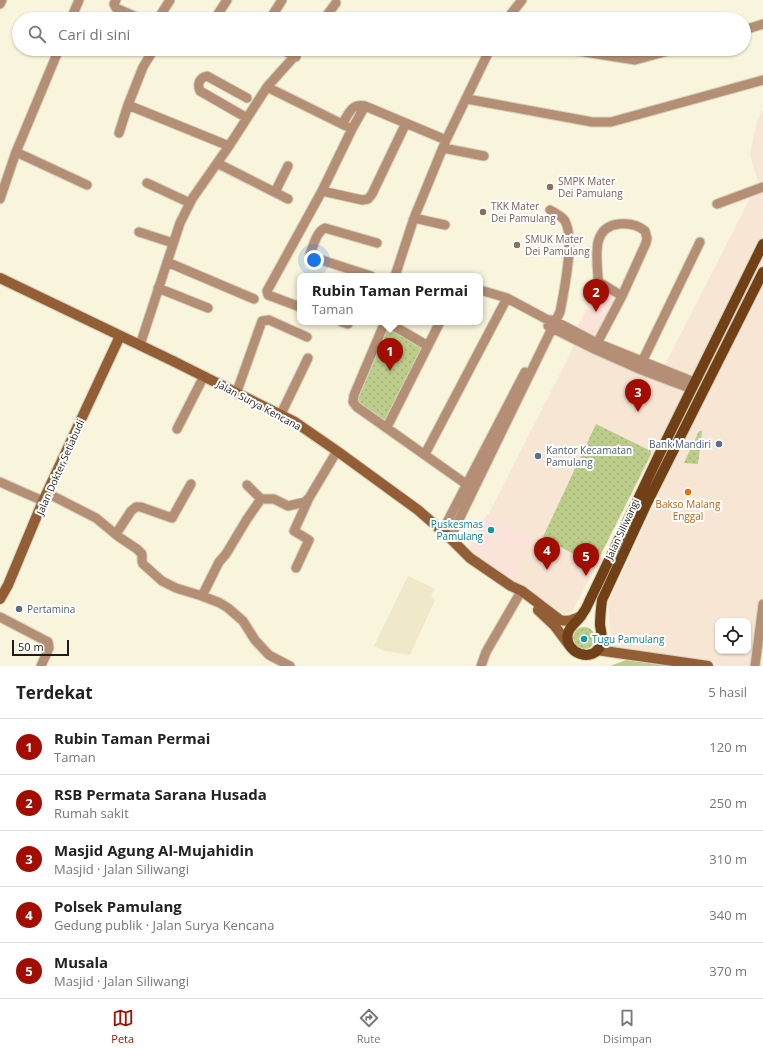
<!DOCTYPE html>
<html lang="id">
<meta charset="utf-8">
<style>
body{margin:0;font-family:"Open Sans",sans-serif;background:#f6f6f6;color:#222}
.controls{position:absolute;right:12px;bottom:12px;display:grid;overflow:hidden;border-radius:8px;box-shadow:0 1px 3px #0004}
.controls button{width:36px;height:36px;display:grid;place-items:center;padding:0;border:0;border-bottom:1px solid #e0e0e0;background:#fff;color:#222;font:20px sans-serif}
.scale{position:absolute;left:12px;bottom:10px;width:57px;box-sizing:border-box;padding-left:4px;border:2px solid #1f1d15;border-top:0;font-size:11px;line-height:14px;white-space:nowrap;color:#1f1d15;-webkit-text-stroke:3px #fff;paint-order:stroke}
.you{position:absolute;left:314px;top:260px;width:14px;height:14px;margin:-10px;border:3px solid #fff;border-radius:50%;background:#1a73e8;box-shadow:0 0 0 6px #1a73e833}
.badge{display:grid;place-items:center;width:26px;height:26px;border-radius:50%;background:#a20c01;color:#fff;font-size:13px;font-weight:700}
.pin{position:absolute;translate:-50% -33px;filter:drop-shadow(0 1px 2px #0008)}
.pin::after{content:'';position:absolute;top:21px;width:14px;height:12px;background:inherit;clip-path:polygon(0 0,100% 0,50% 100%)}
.popup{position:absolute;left:297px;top:273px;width:186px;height:52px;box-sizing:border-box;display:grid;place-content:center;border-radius:8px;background:#fff;filter:drop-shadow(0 1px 3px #0005);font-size:13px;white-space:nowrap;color:#767676}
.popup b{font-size:15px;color:#222}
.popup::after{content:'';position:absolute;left:50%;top:100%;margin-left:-8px;border:8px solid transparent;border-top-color:#fff}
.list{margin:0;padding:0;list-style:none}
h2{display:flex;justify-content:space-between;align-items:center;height:52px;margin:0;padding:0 16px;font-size:17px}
h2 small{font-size:13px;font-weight:400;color:#767676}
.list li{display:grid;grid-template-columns:26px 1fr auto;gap:12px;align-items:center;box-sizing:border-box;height:56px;padding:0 16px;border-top:1px solid #e0e0e0}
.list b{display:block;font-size:15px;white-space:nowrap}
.list p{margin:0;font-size:13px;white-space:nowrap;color:#767676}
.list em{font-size:13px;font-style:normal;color:#767676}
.icon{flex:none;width:22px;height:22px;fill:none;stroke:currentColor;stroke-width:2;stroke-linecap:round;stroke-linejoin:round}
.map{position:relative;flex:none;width:763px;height:666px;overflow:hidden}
.search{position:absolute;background:#fff;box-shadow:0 1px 3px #0004;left:12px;right:12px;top:12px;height:44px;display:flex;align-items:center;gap:10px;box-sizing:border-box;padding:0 14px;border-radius:22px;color:#767676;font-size:15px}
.sheet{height:332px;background:#fff}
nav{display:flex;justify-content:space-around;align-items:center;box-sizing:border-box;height:56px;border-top:1px solid #e0e0e0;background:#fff;font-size:11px;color:#767676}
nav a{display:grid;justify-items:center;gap:2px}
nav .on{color:#a20c01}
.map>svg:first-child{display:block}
.commercial{fill:#f8e6d5;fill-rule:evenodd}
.built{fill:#efe8c9}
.medical{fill:#fce3da}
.grass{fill:#bccd8b}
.park{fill:url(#park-dots)}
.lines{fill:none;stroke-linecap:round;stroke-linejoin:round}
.street-casing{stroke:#d6d2bc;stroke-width:11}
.secondary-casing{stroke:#d6d2bc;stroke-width:12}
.primary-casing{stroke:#d6d2bc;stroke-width:12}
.street{stroke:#b48f75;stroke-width:9}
.secondary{stroke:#935e36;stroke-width:10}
.primary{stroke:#714016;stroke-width:10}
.education-dot{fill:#8d6e63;stroke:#fff;stroke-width:1.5}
.service-dot{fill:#5c6f8a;stroke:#fff;stroke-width:1.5}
.food-dot{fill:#e8710a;stroke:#fff;stroke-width:1.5}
.culture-dot{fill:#0f9aa8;stroke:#fff;stroke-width:1.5}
.labels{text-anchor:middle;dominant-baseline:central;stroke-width:4;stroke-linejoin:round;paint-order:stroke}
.education-label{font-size:10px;fill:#785e54;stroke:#fff;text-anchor:start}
.street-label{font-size:10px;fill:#1f1d15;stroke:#fff}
.service-label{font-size:10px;fill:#4e5e75;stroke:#fff;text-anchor:start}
.food-label{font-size:10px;fill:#c56008;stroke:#fff}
.culture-label{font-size:10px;fill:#0d838f;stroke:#fff;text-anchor:end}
</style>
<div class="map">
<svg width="763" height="666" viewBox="0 0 763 666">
<defs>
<pattern id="park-dots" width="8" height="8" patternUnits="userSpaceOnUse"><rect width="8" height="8" fill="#bccd8b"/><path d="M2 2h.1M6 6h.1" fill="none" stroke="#a1b077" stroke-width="1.8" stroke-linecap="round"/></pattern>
</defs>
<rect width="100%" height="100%" fill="#f9f4dc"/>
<path class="commercial" d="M763,109V592L755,666H672L626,660L612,649L608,603L709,388L664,367L750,198L761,192L750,155L756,124ZM718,621H748V651H718Z
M575,344L684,393L572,612L564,614L469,553Z"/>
<path class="built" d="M408,576L435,589L431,597L435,600L410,655L384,651L374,646Z"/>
<path class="medical" d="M599,286L617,295L594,338L576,329Z
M487,514L532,538L519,560L517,570L512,578L483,559L469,547Z"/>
<path class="grass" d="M626,660L672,666H610Z"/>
<path class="park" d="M384,322L428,346L387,427L357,407L354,395Z
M596,424L651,451V454L595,566L543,537Z
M699,431H702L698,464L684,463Z
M573 638a11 11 0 1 1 22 0a11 11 0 1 1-22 0Z"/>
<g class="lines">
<defs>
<path id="street" d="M116,0L114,4L116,8L141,19
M0,4L2,0
M216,17L227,0
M71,19L79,0
M158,19L170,0
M270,19L282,0
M324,19L336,3
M507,19L522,0
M744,30L763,24
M281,49L296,57
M566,49L635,60L675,49
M267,87L346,126
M467,99L592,122H611L763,80
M128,105L143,67L154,49
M247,118L200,91C197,84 199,78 207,76L247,98
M342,124C349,114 351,103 365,106L446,140
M119,133L128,105L229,146
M443,148L484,156
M16,152L87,185
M217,163L288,199
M147,183L190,203
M322,191L362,200L368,199L372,194L406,123
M275,192L288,166
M0,199L16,152L59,49
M717,204L763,187
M414,218L445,225
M139,232L173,243
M167,262L254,299
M371,276L312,257L310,254C314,245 316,232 325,228L377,243
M395,276L414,218L446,140L490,49
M158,288L208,308
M480,290L507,298L548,320H553L597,343L694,382
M300,307L268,295L267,291L322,191L352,129L365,106
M342,322L348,324
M385,322L354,395L353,402L357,407L466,484
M387,322L428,346
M548,326L594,349L639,369L692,389
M140,345L180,223L192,199L229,146L267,87L301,49
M594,349L622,296L646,243L647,238L645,231C637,224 629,223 619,224C591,227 597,257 598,278L599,282L622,296
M640,366L700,242
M236,394L262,321L269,320L307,337
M280,416L308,358
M387,427L440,322
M177,429L204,376
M425,454L507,298
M0,482L43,501
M247,485L261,499
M47,493L96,518L119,537L137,549L142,554V561L143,564L162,581L176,588L202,596L220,603L228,608L243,621L255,640L269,655L290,666
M442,532L525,372
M116,534L131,511L136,507H141L172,518L191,484
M450,538L560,312C564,292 575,238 565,221C562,216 555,213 550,210
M296,568L309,540L294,531L309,498L337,451
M202,596L219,562L226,554L247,519L261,499H274L288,506L305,502L309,498
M0,617L48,642L49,648L41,666
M481,666L486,652L519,595
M755,666L763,604"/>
<path id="secondary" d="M0,278L173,361L295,422L337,451L418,510L450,538L470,558L511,586L522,591L560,620C568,622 573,620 581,616
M0,599L8,585L43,501L120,336
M538,610L554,625L569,645
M597,650L708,666"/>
<path id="primary" d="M763,244L660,453L589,602C587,607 584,612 581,616C577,622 570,626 568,633C563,654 595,664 601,644C603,638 601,631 600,625C600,616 601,608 602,600L647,503L763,272"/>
</defs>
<use href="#street" class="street-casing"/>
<use href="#secondary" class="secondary-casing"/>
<use href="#primary" class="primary-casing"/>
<use href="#street" class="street"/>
<use href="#secondary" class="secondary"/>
<use href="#primary" class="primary"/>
</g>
<g class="education-dot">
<circle cx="550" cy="187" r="4"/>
<circle cx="483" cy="212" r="4"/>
<circle cx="517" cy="245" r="4"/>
</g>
<g class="service-dot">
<circle cx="719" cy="444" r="4"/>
<circle cx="538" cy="456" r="4"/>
<circle cx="19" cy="609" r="4"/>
</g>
<circle class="food-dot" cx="688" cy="492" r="4"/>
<g class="culture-dot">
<circle cx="491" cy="530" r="4"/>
<circle cx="584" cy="639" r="4"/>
</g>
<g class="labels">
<g class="education-label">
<text x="558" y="181">SMPK Mater<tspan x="558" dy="12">Dei Pamulang</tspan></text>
<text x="491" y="206">TKK Mater<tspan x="491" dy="12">Dei Pamulang</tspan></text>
<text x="525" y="239">SMUK Mater<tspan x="525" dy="12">Dei Pamulang</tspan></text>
</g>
<g class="street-label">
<text transform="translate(259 405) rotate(28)">Jalan Surya Kencana</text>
<text transform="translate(60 467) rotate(-66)">Jalan Dokter Setiabudi</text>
<text transform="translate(622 529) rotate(-65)">Jalan Siliwangi</text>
</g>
<g class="service-label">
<text x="711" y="444" text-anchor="end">Bank Mandiri</text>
<text x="546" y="450">Kantor Kecamatan<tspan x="546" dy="12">Pamulang</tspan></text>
<text x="27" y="609">Pertamina</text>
</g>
<g class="food-label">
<text x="688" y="504">Bakso Malang<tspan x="688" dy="12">Enggal</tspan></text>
</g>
<g class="culture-label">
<text x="483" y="524">Puskesmas<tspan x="483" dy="12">Pamulang</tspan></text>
<text x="592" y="639" text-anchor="start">Tugu Pamulang</text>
</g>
</g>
</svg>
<div class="controls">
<button><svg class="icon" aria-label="locate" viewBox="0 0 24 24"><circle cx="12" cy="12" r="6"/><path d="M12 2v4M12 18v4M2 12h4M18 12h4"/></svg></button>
</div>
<div class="scale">50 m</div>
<div class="you"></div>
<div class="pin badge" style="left:390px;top:371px">1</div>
<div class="popup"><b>Rubin Taman Permai</b>Taman</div>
<div class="pin badge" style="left:596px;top:312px">2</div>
<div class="pin badge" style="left:638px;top:412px">3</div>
<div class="pin badge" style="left:547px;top:570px">4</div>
<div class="pin badge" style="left:586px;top:576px">5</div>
<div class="search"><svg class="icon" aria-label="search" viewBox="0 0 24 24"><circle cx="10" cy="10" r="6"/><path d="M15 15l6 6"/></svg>Cari di sini</div>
</div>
<section class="sheet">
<h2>Terdekat<small>5 hasil</small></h2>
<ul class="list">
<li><span class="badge">1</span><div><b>Rubin Taman Permai</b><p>Taman</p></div><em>120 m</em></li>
<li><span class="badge">2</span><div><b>RSB Permata Sarana Husada</b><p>Rumah sakit</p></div><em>250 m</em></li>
<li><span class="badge">3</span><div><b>Masjid Agung Al-Mujahidin</b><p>Masjid · Jalan Siliwangi</p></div><em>310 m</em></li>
<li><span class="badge">4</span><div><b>Polsek Pamulang</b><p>Gedung publik · Jalan Surya Kencana</p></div><em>340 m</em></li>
<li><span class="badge">5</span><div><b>Musala</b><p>Masjid · Jalan Siliwangi</p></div><em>370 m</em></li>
</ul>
</section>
<nav>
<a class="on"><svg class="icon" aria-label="map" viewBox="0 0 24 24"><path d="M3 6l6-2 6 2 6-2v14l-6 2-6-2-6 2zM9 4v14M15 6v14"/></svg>Peta</a>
<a><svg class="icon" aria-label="directions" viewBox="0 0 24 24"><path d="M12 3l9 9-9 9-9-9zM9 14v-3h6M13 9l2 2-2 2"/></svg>Rute</a>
<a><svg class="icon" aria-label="saved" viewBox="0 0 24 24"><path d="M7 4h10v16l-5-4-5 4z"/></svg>Disimpan</a>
</nav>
